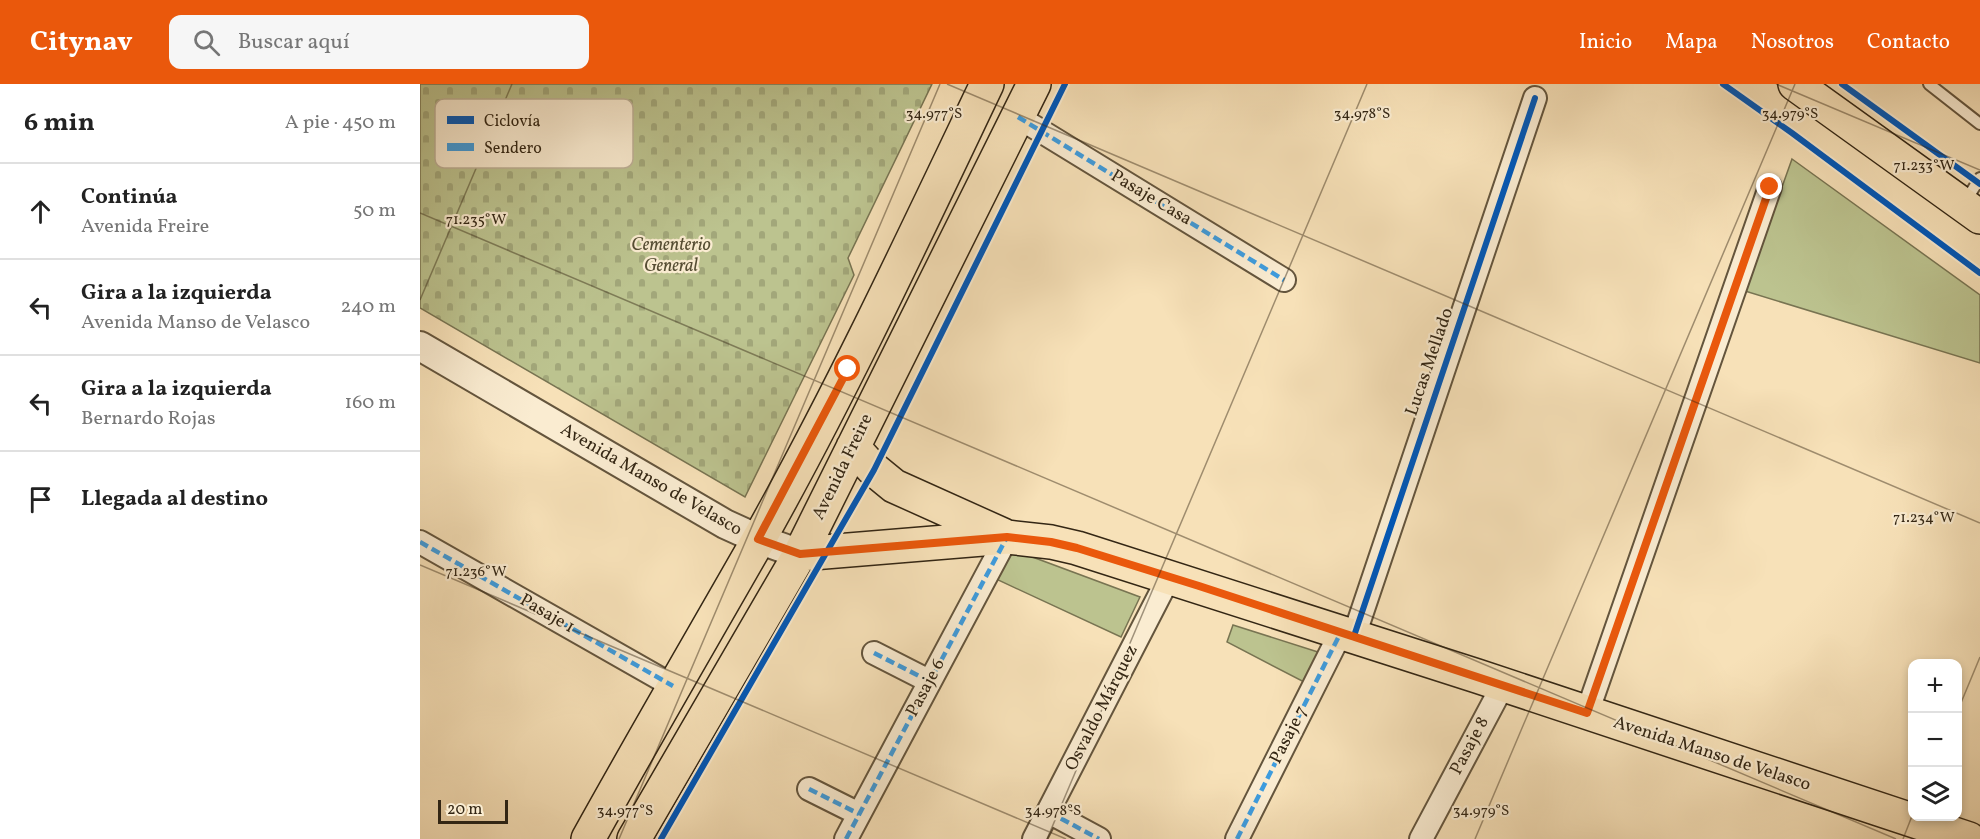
<!DOCTYPE html>
<html lang="es">
<meta charset="utf-8">
<style>
body{margin:0;font-family:Vollkorn,serif;background:#f6f6f6;color:#222}
.controls{position:absolute;right:18px;bottom:18px;display:grid;overflow:hidden;border-radius:12px;box-shadow:0 3px 9px #0003}
.controls button{width:54px;height:54px;display:grid;place-items:center;padding:0;border:0;border-bottom:2px solid #e0e0e0;background:#fff;color:#222;font:30px sans-serif}
.scale{position:absolute;left:18px;bottom:15px;width:70px;box-sizing:border-box;padding-left:6px;border:3px solid #332614;border-top:0;font-size:16px;line-height:21px;white-space:nowrap;color:#332614;-webkit-text-stroke:4px #faecd1;paint-order:stroke}
.stop{position:absolute;width:18px;height:18px;margin:-14px;border:4px solid #ea580c;border-radius:50%;background:#fff}
.stop.end{background:#ea580c;border-color:#fff;box-shadow:0 2px 6px #0008}
.list{margin:0;padding:0;list-style:none}
h2{display:flex;justify-content:space-between;align-items:center;height:78px;margin:0;padding:0 24px;font-size:26px}
h2 small{font-size:20px;font-weight:400;color:#767676}
.list li{display:grid;grid-template-columns:39px 1fr auto;gap:18px;align-items:center;box-sizing:border-box;height:96px;padding:0 24px;border-top:2px solid #e0e0e0}
.list b{display:block;font-size:22px;white-space:nowrap}
.list p{margin:0;font-size:20px;white-space:nowrap;color:#767676}
.list em{font-size:20px;font-style:normal;color:#767676}
.icon{flex:none;width:33px;height:33px;fill:none;stroke:currentColor;stroke-width:2;stroke-linecap:round;stroke-linejoin:round}
.map{position:relative;flex:none;width:1560px;height:755px;overflow:hidden}
header{display:flex;align-items:center;gap:36px;box-sizing:border-box;height:84px;padding:0 30px;background:#ea580c;color:#fff}
header strong{font-size:28px}
nav{display:flex;gap:33px;margin-inline-start:auto;font-size:21px}
.search{width:420px;height:54px;background:#f6f6f6;display:flex;align-items:center;gap:15px;box-sizing:border-box;padding:0 21px;border-radius:12px;color:#767676;font-size:22px}
main{display:flex}
aside{flex:1;background:#fff}
.map>svg:first-child{display:block}
.green{fill:#bcc38f;stroke:#787452;stroke-width:1.5}
.cemetery{fill:url(#cemetery-stones);stroke:#787452;stroke-width:1.5}
.lines{fill:none;stroke-linecap:round;stroke-linejoin:round}
.service-casing{stroke:#64553d;stroke-width:14}
.minor-casing{stroke:#64553d;stroke-width:26}
.tertiary-casing{stroke:#64553d;stroke-width:32}
.primary-casing{stroke:#332614;stroke-width:36}
.service{stroke:#faecd1;stroke-width:10}
.minor{stroke:#faecd1;stroke-width:22}
.tertiary{stroke:#faecd1;stroke-width:28}
.primary{stroke:#f7e1b8;stroke-width:33}
.quiet{stroke:#3e9cde;stroke-width:4.5;stroke-dasharray:9 4.5;stroke-linecap:butt}
.cycleway-casing{stroke:#faecd1;stroke-width:10}
.cycleway{stroke:#0057b8;stroke-width:6}
.route{stroke:#ea580c;stroke-width:8}
.ticks{fill:none;stroke:#332614;stroke-width:1.5;stroke-opacity:0.45}
.labels{text-anchor:middle;dominant-baseline:central;stroke-width:4.5;stroke-linejoin:round;paint-order:stroke}
.street-label{font-size:18px;fill:#332614;stroke:#faecd1}
.park-label{font-size:18px;font-style:italic;fill:#554d33;stroke:#faecd1}
.key{fill:#faecd1;stroke:#beb198;stroke-width:1.5}
.key-label{font-size:16px;fill:#332614}
.ticks-label{font-size:15px;text-anchor:middle;fill:#332614;stroke:#faecd1;stroke-width:4.5;stroke-linejoin:round;paint-order:stroke}
</style>
<header>
<strong>Citynav</strong>
<div class="search"><svg class="icon" aria-label="search" viewBox="0 0 24 24"><circle cx="10" cy="10" r="6"/><path d="M15 15l6 6"/></svg>Buscar aquí</div>
<nav><a>Inicio</a><a>Mapa</a><a>Nosotros</a><a>Contacto</a></nav>
</header>
<main>
<aside>
<h2>6 min<small>A pie · 450 m</small></h2>
<ul class="list">
<li><svg class="icon" aria-label="ahead" viewBox="0 0 24 24"><path d="M12 20V5M6 11l6-6 6 6"/></svg><div><b>Continúa</b><p>Avenida Freire</p></div><em>50 m</em></li>
<li><svg class="icon" aria-label="left" viewBox="0 0 24 24"><path d="M17 20v-9H6M10 6l-5 5 5 5"/></svg><div><b>Gira a la izquierda</b><p>Avenida Manso de Velasco</p></div><em>240 m</em></li>
<li><svg class="icon" aria-label="left" viewBox="0 0 24 24"><path d="M17 20v-9H6M10 6l-5 5 5 5"/></svg><div><b>Gira a la izquierda</b><p>Bernardo Rojas</p></div><em>160 m</em></li>
<li><svg class="icon" aria-label="arrive" viewBox="0 0 24 24"><path d="M6 21V4h12l-3 4 3 4H6"/></svg><div><b>Llegada al destino</b></div></li>
</ul>
</aside>
<div class="map">
<svg width="1560" height="755" viewBox="0 0 1560 755">
<defs>
<pattern id="cemetery-stones" width="16" height="16" patternUnits="userSpaceOnUse" patternTransform="scale(1.5)"><rect width="16" height="16" fill="#bcc38f"/><path d="M2 7V4a2 2 0 0 1 4 0v3zM10 15v-3a2 2 0 0 1 4 0v3z" fill="#a2a77a"/></pattern>
</defs>
<rect width="100%" height="100%" fill="#f7e1b8"/>
<filter id="stains"><feTurbulence type="fractalNoise" baseFrequency=".00333" numOctaves="4"/><feColorMatrix values="0 0 0 0 .2 0 0 0 0 .09 0 0 0 0 .02 0 0 0 .5 -.17"/></filter>
<radialGradient id="worn" r=".72"><stop offset=".6" stop-color="#630" stop-opacity="0"/><stop offset="1" stop-color="#630" stop-opacity=".3"/></radialGradient>
<path class="green" d="M1372,75L1560,211V279L1325,207Z
M591,465L720,513L701,553L576,495Z
M813,541L901,569L886,599L807,558Z"/>
<path class="cemetery" d="M0,0H512L428,174L434,191L325,413L0,224Z"/>
<g class="lines">
<defs>
<path id="service" d="M1509,0L1560,40
M1545,118L1560,94"/>
<path id="minor" d="M598,33L864,196
M0,458L253,602
M934,552L1115,14
M454,569L509,597
M1167,629L1350,103
M389,705L439,730
M629,728L679,755
M426,755L587,453
M614,755L749,493
M817,755L921,548
M1001,755L1083,601"/>
<path id="tertiary" d="M0,262L305,440L338,455L380,470"/>
<path id="primary" d="M1375,0L1560,133
M433,363L452,384L474,402L583,451
M380,470L587,453L631,458L657,464L1057,592L1549,755
M168,755C224,654 282,555 339,455C422,307 494,153 567,0
M214,755L380,470L614,0"/>
</defs>
<use href="#service" class="service-casing"/>
<use href="#minor" class="minor-casing"/>
<use href="#tertiary" class="tertiary-casing"/>
<use href="#primary" class="primary-casing"/>
<use href="#service" class="service"/>
<use href="#minor" class="minor"/>
<use href="#tertiary" class="tertiary"/>
<use href="#primary" class="primary"/>
<path class="quiet" d="M598,33L864,196
M0,458L253,602
M454,569L509,597
M1167,629L1350,103
M389,705L439,730
M629,728L679,755
M426,755L587,453
M817,755L921,548"/>
<defs>
<path id="cycleway" d="M1303,0L1372,49L1560,189
M1422,0L1560,100
M934,552L1115,14
M241,755L454,386L645,0"/>
</defs>
<use href="#cycleway" class="cycleway-casing"/>
<use href="#cycleway" class="cycleway"/>
</g>
<g class="lines">
<path class="route" d="M428,285L338,455L380,470L587,453L631,458L657,464L779,502L1167,629L1350,103"/>
</g>
<path class="ticks" d="M527,0L1560,439M1356,0L1560,86M0,129L1476,755M0,216L92,0M0,481L646,755M1538,626L1560,573M199,755L520,0M627,755L947,0M1055,755L1375,0M1483,755L1492,732"/>
<g class="labels">
<g class="street-label">
<text transform="translate(731 114) rotate(31)">Pasaje Casa</text>
<text transform="translate(1010 278) rotate(-71)">Lucas Mellado</text>
<text transform="translate(423 383) rotate(-64)">Avenida Freire</text>
<text transform="translate(231 396) rotate(30)">Avenida Manso de Velasco</text>
<text transform="translate(127 530) rotate(30)">Pasaje 1</text>
<text transform="translate(506 604) rotate(-62)">Pasaje 6</text>
<text transform="translate(682 624) rotate(-63)">Osvaldo Márquez</text>
<text transform="translate(869 651) rotate(-63)">Pasaje 7</text>
<text transform="translate(1050 662) rotate(-62)">Pasaje 8</text>
<text transform="translate(1292 670) rotate(18)">Avenida Manso de Velasco</text>
</g>
<g class="park-label">
<text x="251" y="161">Cementerio<tspan x="251" dy="21">General</tspan></text>
</g>
</g>
<rect x="15" y="15" width="198" height="69" rx="9" class="key"/>
<rect x="27" y="32" width="27" height="8" fill="#0057b8"/>
<rect x="27" y="59" width="27" height="8" fill="#3e9cde"/>
<g class="key-label">
<text x="64" y="42">Ciclovía</text>
<text x="64" y="69">Sendero</text>
</g>
<g class="ticks-label">
<text x="514" y="34">34.977°S</text>
<text x="942" y="34">34.978°S</text>
<text x="1370" y="34">34.979°S</text>
<text x="1504" y="86">71.233°W</text>
<text x="56" y="140">71.235°W</text>
<text x="1504" y="438">71.234°W</text>
<text x="56" y="492">71.236°W</text>
<text x="205" y="731">34.977°S</text>
<text x="633" y="731">34.978°S</text>
<text x="1061" y="731">34.979°S</text>
</g>
<rect width="100%" height="100%" filter="url(#stains)"/>
<rect width="100%" height="100%" fill="url(#worn)"/>
</svg>
<div class="controls">
<button>+</button>
<button>−</button>
<button><svg class="icon" aria-label="layers" viewBox="0 0 24 24"><path d="M12 4l9 5-9 5-9-5zM3 14l9 5 9-5"/></svg></button>
</div>
<div class="scale">20 m</div>
<div class="stop" style="left:428px;top:285px"></div>
<div class="stop end" style="left:1350px;top:103px"></div>
</div>
</main>
